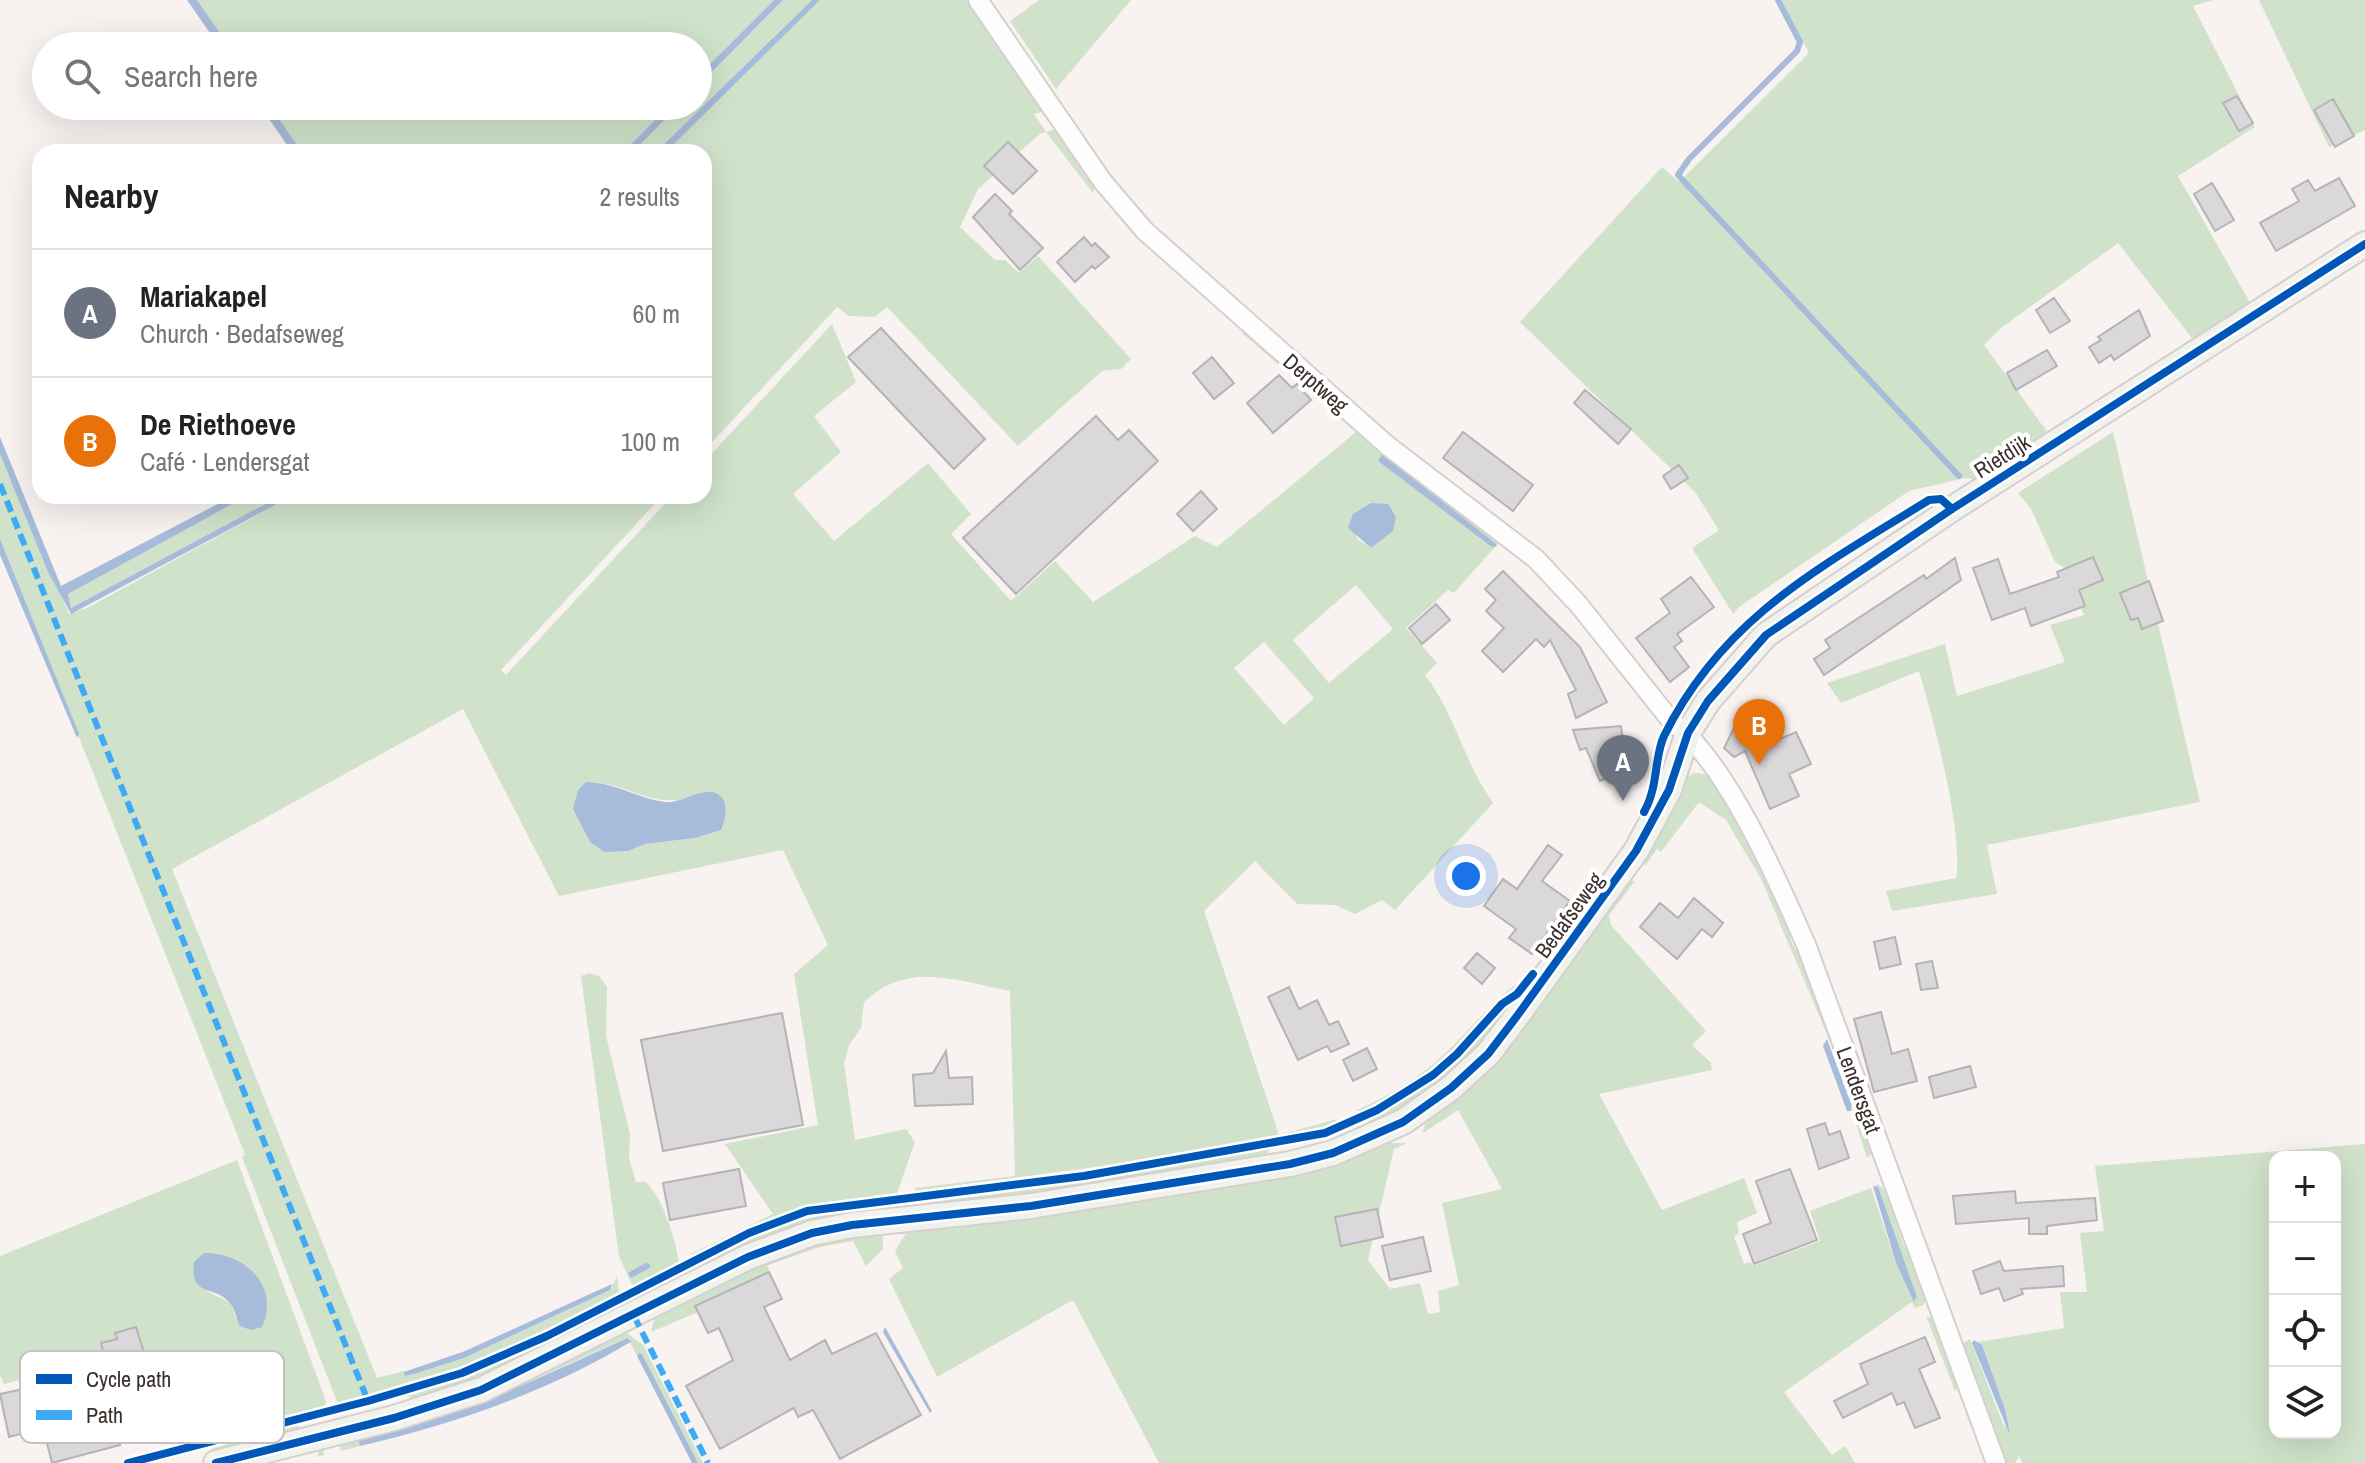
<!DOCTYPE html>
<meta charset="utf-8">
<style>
body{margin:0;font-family:"Archivo Narrow",sans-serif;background:#f6f6f6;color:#222}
.controls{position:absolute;right:24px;bottom:24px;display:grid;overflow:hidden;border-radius:16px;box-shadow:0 8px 32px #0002}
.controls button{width:72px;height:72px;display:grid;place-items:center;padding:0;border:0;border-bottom:2px solid #e0e0e0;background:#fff;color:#222;font:40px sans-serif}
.you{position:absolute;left:1466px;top:876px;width:28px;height:28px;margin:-20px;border:6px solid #fff;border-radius:50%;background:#1a73e8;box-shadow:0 0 0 12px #1a73e833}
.badge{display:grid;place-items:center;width:52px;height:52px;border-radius:50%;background:#7c7471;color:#fff;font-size:26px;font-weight:700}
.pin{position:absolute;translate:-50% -66px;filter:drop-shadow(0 2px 4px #0008)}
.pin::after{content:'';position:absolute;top:42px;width:28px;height:24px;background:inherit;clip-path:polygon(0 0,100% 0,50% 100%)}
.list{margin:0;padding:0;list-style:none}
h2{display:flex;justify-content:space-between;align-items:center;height:104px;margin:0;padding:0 32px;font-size:34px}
h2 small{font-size:26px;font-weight:400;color:#767676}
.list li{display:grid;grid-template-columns:52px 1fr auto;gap:24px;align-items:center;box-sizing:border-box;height:128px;padding:0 32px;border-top:2px solid #e0e0e0}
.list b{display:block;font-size:30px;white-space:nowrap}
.list p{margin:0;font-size:26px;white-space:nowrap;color:#767676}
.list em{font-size:26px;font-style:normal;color:#767676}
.icon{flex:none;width:44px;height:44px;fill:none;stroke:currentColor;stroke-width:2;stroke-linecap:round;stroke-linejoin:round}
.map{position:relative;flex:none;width:2365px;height:1463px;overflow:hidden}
.search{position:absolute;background:#fff;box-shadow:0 8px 32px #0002;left:32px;top:32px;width:680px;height:88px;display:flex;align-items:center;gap:20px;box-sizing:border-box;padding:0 28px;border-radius:44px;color:#767676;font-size:30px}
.panel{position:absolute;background:#fff;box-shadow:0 8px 32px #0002;left:32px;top:144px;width:680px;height:360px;border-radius:24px}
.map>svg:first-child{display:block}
.green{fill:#d0e2c9;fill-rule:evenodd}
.water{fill:#a7bbda}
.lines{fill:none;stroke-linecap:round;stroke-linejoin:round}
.stream{stroke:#a7bbda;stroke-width:6}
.building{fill:#dbd8dc;stroke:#b5b3b7;stroke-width:2}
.street-casing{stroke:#d7cfcd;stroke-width:22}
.secondary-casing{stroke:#d7cfcd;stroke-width:28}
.street{stroke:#fefdfd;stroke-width:18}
.secondary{stroke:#f0f2ee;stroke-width:24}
.quiet{stroke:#3fa9f5;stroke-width:6;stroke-dasharray:12 6;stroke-linecap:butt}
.cycleway-casing{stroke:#fff;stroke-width:13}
.cycleway{stroke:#0057b8;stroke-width:8}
.labels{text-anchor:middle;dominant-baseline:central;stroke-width:8;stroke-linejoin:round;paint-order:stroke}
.street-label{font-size:22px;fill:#3a302c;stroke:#fff}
.key{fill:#fff;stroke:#c4c1c0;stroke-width:2}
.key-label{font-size:22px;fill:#3a302c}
</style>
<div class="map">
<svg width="2365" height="1463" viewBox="0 0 2365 1463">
<rect width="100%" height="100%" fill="#f8f2f0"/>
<path class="green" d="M197,0H774L698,76V46H229Z
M783,0H812L656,152H633L678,106H698V86Z
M820,0H971L1041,101V112L1034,114L1046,132L1056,129L1096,182L1093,193L1046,132L1040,134L978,189L960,227L995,260H1005L1019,273L1038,256L1131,359L1121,369L1102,371L1018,446L887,307L875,317L849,316L837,307L704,451V152H666Z
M1039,0H1131L1056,89L1010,21Z
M1780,0H2214L2193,6L2255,127L2178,176L2252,306L2195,342L2118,243L2001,328L1984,345L2051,437L1983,480L1965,478L1909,491L1739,607L1733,614L1692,548L1719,530L1695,492L1520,322L1662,167L1679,182L1809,53Z
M2259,0H2365V130L2329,147Z
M270,106H669L623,152H302Z
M832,324L856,382L814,416L841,452L793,494L834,541L928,463L971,514L951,534L1011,601L1055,561L1093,602L1195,536L1217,547L1356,432L1242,333L1246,331L1502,539L1454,593L1448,590L1406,628L1437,663L1425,675C1454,712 1464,762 1493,803L1395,910L1382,900L1355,914L1335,905L1297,904L1255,861L1204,911L1279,1135L1337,1119L1336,1123L1280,1138L1149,1160L915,1191V1188L1015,1176L1010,991C956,981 909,960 864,1002L861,1028L849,1045L844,1064L855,1140L906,1129L915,1142L897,1193C808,1203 770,1218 692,1258L691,1254L773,1214L725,1144L818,1125L794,974L828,945L783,850L559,896L463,709L172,869L377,1378L404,1371L406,1376L414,1374L464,1358L610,1290L617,1276L619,1294C530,1340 438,1389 338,1404L242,1157L245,1154L0,539V454L69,614L87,608L292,496H662L501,670L506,675L672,496H704V462ZM1371,503L1396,517L1393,531L1371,548L1357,539L1353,514ZM1356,585L1393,629L1329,683L1293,640ZM1264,642L1314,698L1284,725L1234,668ZM586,782C636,782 651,816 707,791L695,838L645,844L628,851L590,842L573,809Z
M2113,432L2200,802L1987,845L1997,894L1892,911L1886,891L1956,878C1964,833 1933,718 1919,671L1841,703L1827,683L1945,644L1957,696L2065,662L2050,625L2084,615L2066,569L2055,562L2031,509L2018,493Z
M247,496H280L71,608L68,594Z
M1693,773C1700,773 1705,773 1710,778C1725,794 1778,887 1783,907C1791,937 1786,942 1810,967L1876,1149L1867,1158L1830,1041L1761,879L1726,820L1699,802L1661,852L1657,849L1645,866L1643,857L1686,779Z
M1627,881H1635L1609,915L1611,925L1706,1031L1692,1045L1711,1063L1712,1070L1599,1094L1662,1210L1744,1178L1757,1213L1737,1222L1739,1233L1734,1237L1744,1264L1751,1262L1753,1266L1820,1241L1810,1211L1871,1188L1896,1263L1915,1302L1917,1297L1876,1186L1877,1184L1893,1195C1897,1207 1895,1220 1899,1232C1906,1256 1922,1272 1929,1296L1923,1305L1915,1308L1912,1302L1784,1392L1832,1455L1845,1446L1855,1463H1159L1073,1300L937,1377L889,1279L903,1268L895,1251L910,1227L1380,1143H1407L1394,1149L1368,1260L1390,1289L1420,1283L1428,1314L1440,1312L1438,1291L1459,1285L1442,1203L1502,1189L1458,1110L1423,1133L1424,1126Z
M589,973L599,976L607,987L606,1036L630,1134L629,1158L636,1182H646C664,1201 675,1237 679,1263L633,1287L619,1256L581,976Z
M1520,981L1447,1056L1398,1094L1362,1113L1357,1110C1386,1097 1414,1081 1438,1060C1467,1034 1489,1004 1520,981Z
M1514,1002L1484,1045L1412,1106L1370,1124L1368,1120L1441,1074Z
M2365,1144V1463H2022L2019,1456L2015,1463H2001L1959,1346L1970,1339L2005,1429V1409L1982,1345L1978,1342L2064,1328L2060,1292H2087L2080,1233L2104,1231L2095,1166ZM2275,1157H2335V1433H2275Z
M1270,1149L1262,1160L1098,1187L931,1207L927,1199L1089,1180Z
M237,1160L326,1401L324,1408L254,1426L245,1397L236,1400L242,1429L208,1437L203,1426L207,1425L191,1384L160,1390C153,1373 143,1365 136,1350L4,1384L0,1375V1256ZM263,1290L236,1319L231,1303L207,1291Z
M896,1202L891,1212L700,1273L696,1265C771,1227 812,1212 896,1202Z
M883,1232V1249L866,1266L853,1241L820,1247L768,1265L769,1272L698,1312L651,1332L654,1319L661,1312L768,1258L805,1245Z
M618,1305L619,1309L543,1353L419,1403L407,1396L492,1366Z
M1926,1316L1938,1320L1961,1385L1955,1391Z
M627,1333L643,1345L703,1463H698L642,1354L637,1356L630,1342L632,1340L626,1338L465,1411L363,1439L360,1446L341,1451L340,1446L323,1450L324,1455L318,1457L319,1446Z
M298,1424L300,1433L217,1454L210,1446Z"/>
<path class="water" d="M187,0H197L229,46H219Z
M774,0H783L698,86V76Z
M812,0H820L666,152H656Z
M260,106H270L302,152H292Z
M669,106H678L633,152H623Z
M0,437L61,586L233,496H247L68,594L71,608L280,496H292L71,614L48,572L0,454Z
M1382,454L1495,543L1497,546L1492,547L1378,461Z
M1371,503L1388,504L1396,517L1393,531L1371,548L1348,528L1353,514Z
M0,539L79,734L77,738L0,555Z
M586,782C613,782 637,798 665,802C682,804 705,784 719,795C730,803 725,820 721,830L695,838L645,844L628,851L605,852L590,842L573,809L578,790Z
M1827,1039L1851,1104V1111H1847L1823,1046Z
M1873,1186L1878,1187L1917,1297L1914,1302L1896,1263Z
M204,1253C246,1253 280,1286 262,1327L251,1330L240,1326C236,1319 235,1308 229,1302C213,1284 190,1298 194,1262Z
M612,1284L610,1290L464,1358L414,1374L405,1376L404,1372L465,1351Z
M885,1327L932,1411L930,1413L883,1332Z
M627,1338L632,1341C550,1391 454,1424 360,1446L359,1441L363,1439C457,1418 540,1378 627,1338Z
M1974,1340L1982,1345L2005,1409L2010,1435L1972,1343Z
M639,1353L642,1354L698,1463H692L637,1356Z"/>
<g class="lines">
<path class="stream" d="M1778,0L1800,42L1797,51L1689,159L1678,175L1959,476
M632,1274L647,1266
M211,1427L235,1421"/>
</g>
<path class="building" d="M2237,96L2253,123L2239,131L2223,103Z
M2333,99L2354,136L2335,147L2314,110Z
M1008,142L1037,171L1013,194L984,166Z
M2339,178L2355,206L2276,251L2260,223L2299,201L2292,189L2308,180L2315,191Z
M2212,183L2234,220L2215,231L2194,194Z
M995,194L1012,211L1009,214L1043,248L1020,270L973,217Z
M1084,237L1092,246L1095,243L1109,257L1095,269L1092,266L1075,282L1057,262Z
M2054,298L2070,321L2050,333L2036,310Z
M2139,310L2150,336L2114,360L2111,355L2099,363L2089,347L2101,340L2098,337Z
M881,328L985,439L954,469L848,357Z
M2047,350L2057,366L2016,390L2007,373Z
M1212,357L1234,383L1214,399L1193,373Z
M1279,375L1292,388L1297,384L1311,400L1273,433L1247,403Z
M1585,390L1631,429L1618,444L1574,403Z
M1096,416L1118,440L1129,430L1158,461L1016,594L963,538Z
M1463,432L1533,485L1513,511L1443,458Z
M1679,465L1688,478L1671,489L1663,476Z
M1201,491L1217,509L1193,531L1177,514Z
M2093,557L2103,580L2079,590L2085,606L2031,626L2025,608L1992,620L1973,568L1998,559L2010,594L2059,577L2057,572Z
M1955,558L1961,580L1824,675L1814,659L1830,648L1825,640L1924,575L1926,579Z
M1503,571L1580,647L1607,702L1576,718L1568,694L1576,690L1550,640L1544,647L1536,639L1503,672L1482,651L1504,628L1486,611L1496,600L1485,589Z
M1691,577L1714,607L1677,634L1682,641L1674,647L1689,667L1670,682L1636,638L1670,613L1661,599Z
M2149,581L2163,621L2142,629L2138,618L2131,620L2120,593Z
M1436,604L1450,620L1422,644L1409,628Z
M1767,711L1780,739L1796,732L1811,764L1789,774L1799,796L1770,809L1745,751L1734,757L1724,748L1736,724Z
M1621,726L1625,753L1618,755L1624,771L1600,781L1586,748L1580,750L1573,730Z
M1548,845L1562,855L1542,881L1570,901L1532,954L1509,938L1516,929L1484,906L1503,879L1517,889Z
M1694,898L1723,923L1712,937L1702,929L1677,959L1640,927L1660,903L1678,918Z
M1895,937L1901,964L1880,969L1874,942Z
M1477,953L1495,968L1482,984L1464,968Z
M1932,961L1938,988L1921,990L1916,964Z
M1289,987L1299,1009L1317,1000L1329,1025L1338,1021L1349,1044L1331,1052L1327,1046L1298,1060L1268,997Z
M1881,1012L1892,1054L1908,1049L1917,1081L1874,1092L1854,1019Z
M782,1013L803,1125L663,1151L641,1040Z
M1367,1048L1377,1069L1353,1081L1343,1060Z
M946,1051L949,1078L972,1077L973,1104L915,1106L913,1075L933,1073Z
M1970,1066L1976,1087L1934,1098L1929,1077Z
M1825,1123L1829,1135L1840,1131L1849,1158L1819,1169L1807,1129Z
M739,1169L746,1206L670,1220L663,1183Z
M1790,1169L1817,1240L1754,1264L1743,1234L1771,1223L1756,1181Z
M2015,1191L2016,1203L2095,1198L2097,1220L2047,1226V1234H2029V1218L1956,1224L1953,1196Z
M1377,1209L1383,1237L1341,1246L1335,1217Z
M1423,1237L1431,1271L1390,1280L1382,1246Z
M2000,1261L2004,1271L2063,1266L2064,1286L2021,1289L2023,1294L2004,1301L1999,1288L1981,1294L1973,1271Z
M769,1272L782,1299L764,1307L790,1360L825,1340L832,1354L876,1333L921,1415L840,1459L813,1410L798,1417L794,1408L720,1449L686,1386L733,1360L719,1328L708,1333L695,1306Z
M136,1327L145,1356L107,1366L101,1343L117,1339L115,1333Z
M1925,1337L1935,1362L1919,1369L1940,1418L1915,1428L1904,1402L1897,1405L1892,1393L1843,1418L1834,1401L1868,1384L1860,1364Z
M19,1390L31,1431L9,1437L0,1394Z
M113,1420L120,1445L52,1463L45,1435Z"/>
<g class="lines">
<defs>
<path id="street" d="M978,0L1103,182L1145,231L1388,446L1536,559L1579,605L1672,722C1726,760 1780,885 1807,947L1996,1463"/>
<path id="secondary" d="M216,1463L394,1418L481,1390L748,1257L812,1233L852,1225L1031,1206L1290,1164L1333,1153L1403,1122L1451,1088L1488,1054L1517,1016L1636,851L1669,790L1688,733L1708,701L1766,635L1952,509L2365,244"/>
</defs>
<use href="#street" class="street-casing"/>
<use href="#secondary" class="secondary-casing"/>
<use href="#street" class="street"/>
<use href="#secondary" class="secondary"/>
<path class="quiet" d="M0,484L368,1401
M634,1316L708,1463"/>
<defs>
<path id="cycleway" d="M1644,812C1659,785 1654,757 1664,736C1723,617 1821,567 1929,500L1941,499L1952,509
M128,1463L368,1401L462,1373L547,1336L749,1233L807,1211L1084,1176L1325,1133L1377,1110L1433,1075L1457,1054L1502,1004L1517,994L1533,974
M216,1463L394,1418L481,1390L748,1257L812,1233L852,1225L1031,1206L1290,1164L1333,1153L1403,1122L1451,1088L1488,1054L1517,1016L1636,851L1669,790L1688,733L1708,701L1766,635L1952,509L2365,244"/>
</defs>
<use href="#cycleway" class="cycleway-casing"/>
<use href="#cycleway" class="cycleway"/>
</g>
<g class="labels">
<g class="street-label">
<text transform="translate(1316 383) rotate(41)">Derptweg</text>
<text transform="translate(2002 456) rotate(-32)">Rietdijk</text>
<text transform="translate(1569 915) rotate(-54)">Bedafseweg</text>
<text transform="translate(1859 1090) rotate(70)">Lendersgat</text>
</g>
</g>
<rect x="20" y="1351" width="264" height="92" rx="12" class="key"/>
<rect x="36" y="1374" width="36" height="10" fill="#0057b8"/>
<rect x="36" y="1410" width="36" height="10" fill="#3fa9f5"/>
<g class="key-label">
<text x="86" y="1387">Cycle path</text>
<text x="86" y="1423">Path</text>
</g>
</svg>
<div class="controls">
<button>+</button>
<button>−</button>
<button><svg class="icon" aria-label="locate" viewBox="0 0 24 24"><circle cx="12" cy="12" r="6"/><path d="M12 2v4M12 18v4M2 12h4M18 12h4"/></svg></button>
<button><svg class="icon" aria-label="layers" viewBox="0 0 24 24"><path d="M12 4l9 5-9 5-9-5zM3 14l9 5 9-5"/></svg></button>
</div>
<div class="you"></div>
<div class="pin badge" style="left:1623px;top:801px;background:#6b7280">A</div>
<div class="pin badge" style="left:1759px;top:765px;background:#e8710a">B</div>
<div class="search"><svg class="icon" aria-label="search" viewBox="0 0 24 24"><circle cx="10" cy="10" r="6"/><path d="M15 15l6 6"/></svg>Search here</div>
<section class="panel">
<h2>Nearby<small>2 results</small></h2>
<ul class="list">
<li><span class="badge" style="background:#6b7280">A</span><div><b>Mariakapel</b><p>Church · Bedafseweg</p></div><em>60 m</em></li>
<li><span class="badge" style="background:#e8710a">B</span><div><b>De Riethoeve</b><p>Café · Lendersgat</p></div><em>100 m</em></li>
</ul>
</section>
</div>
